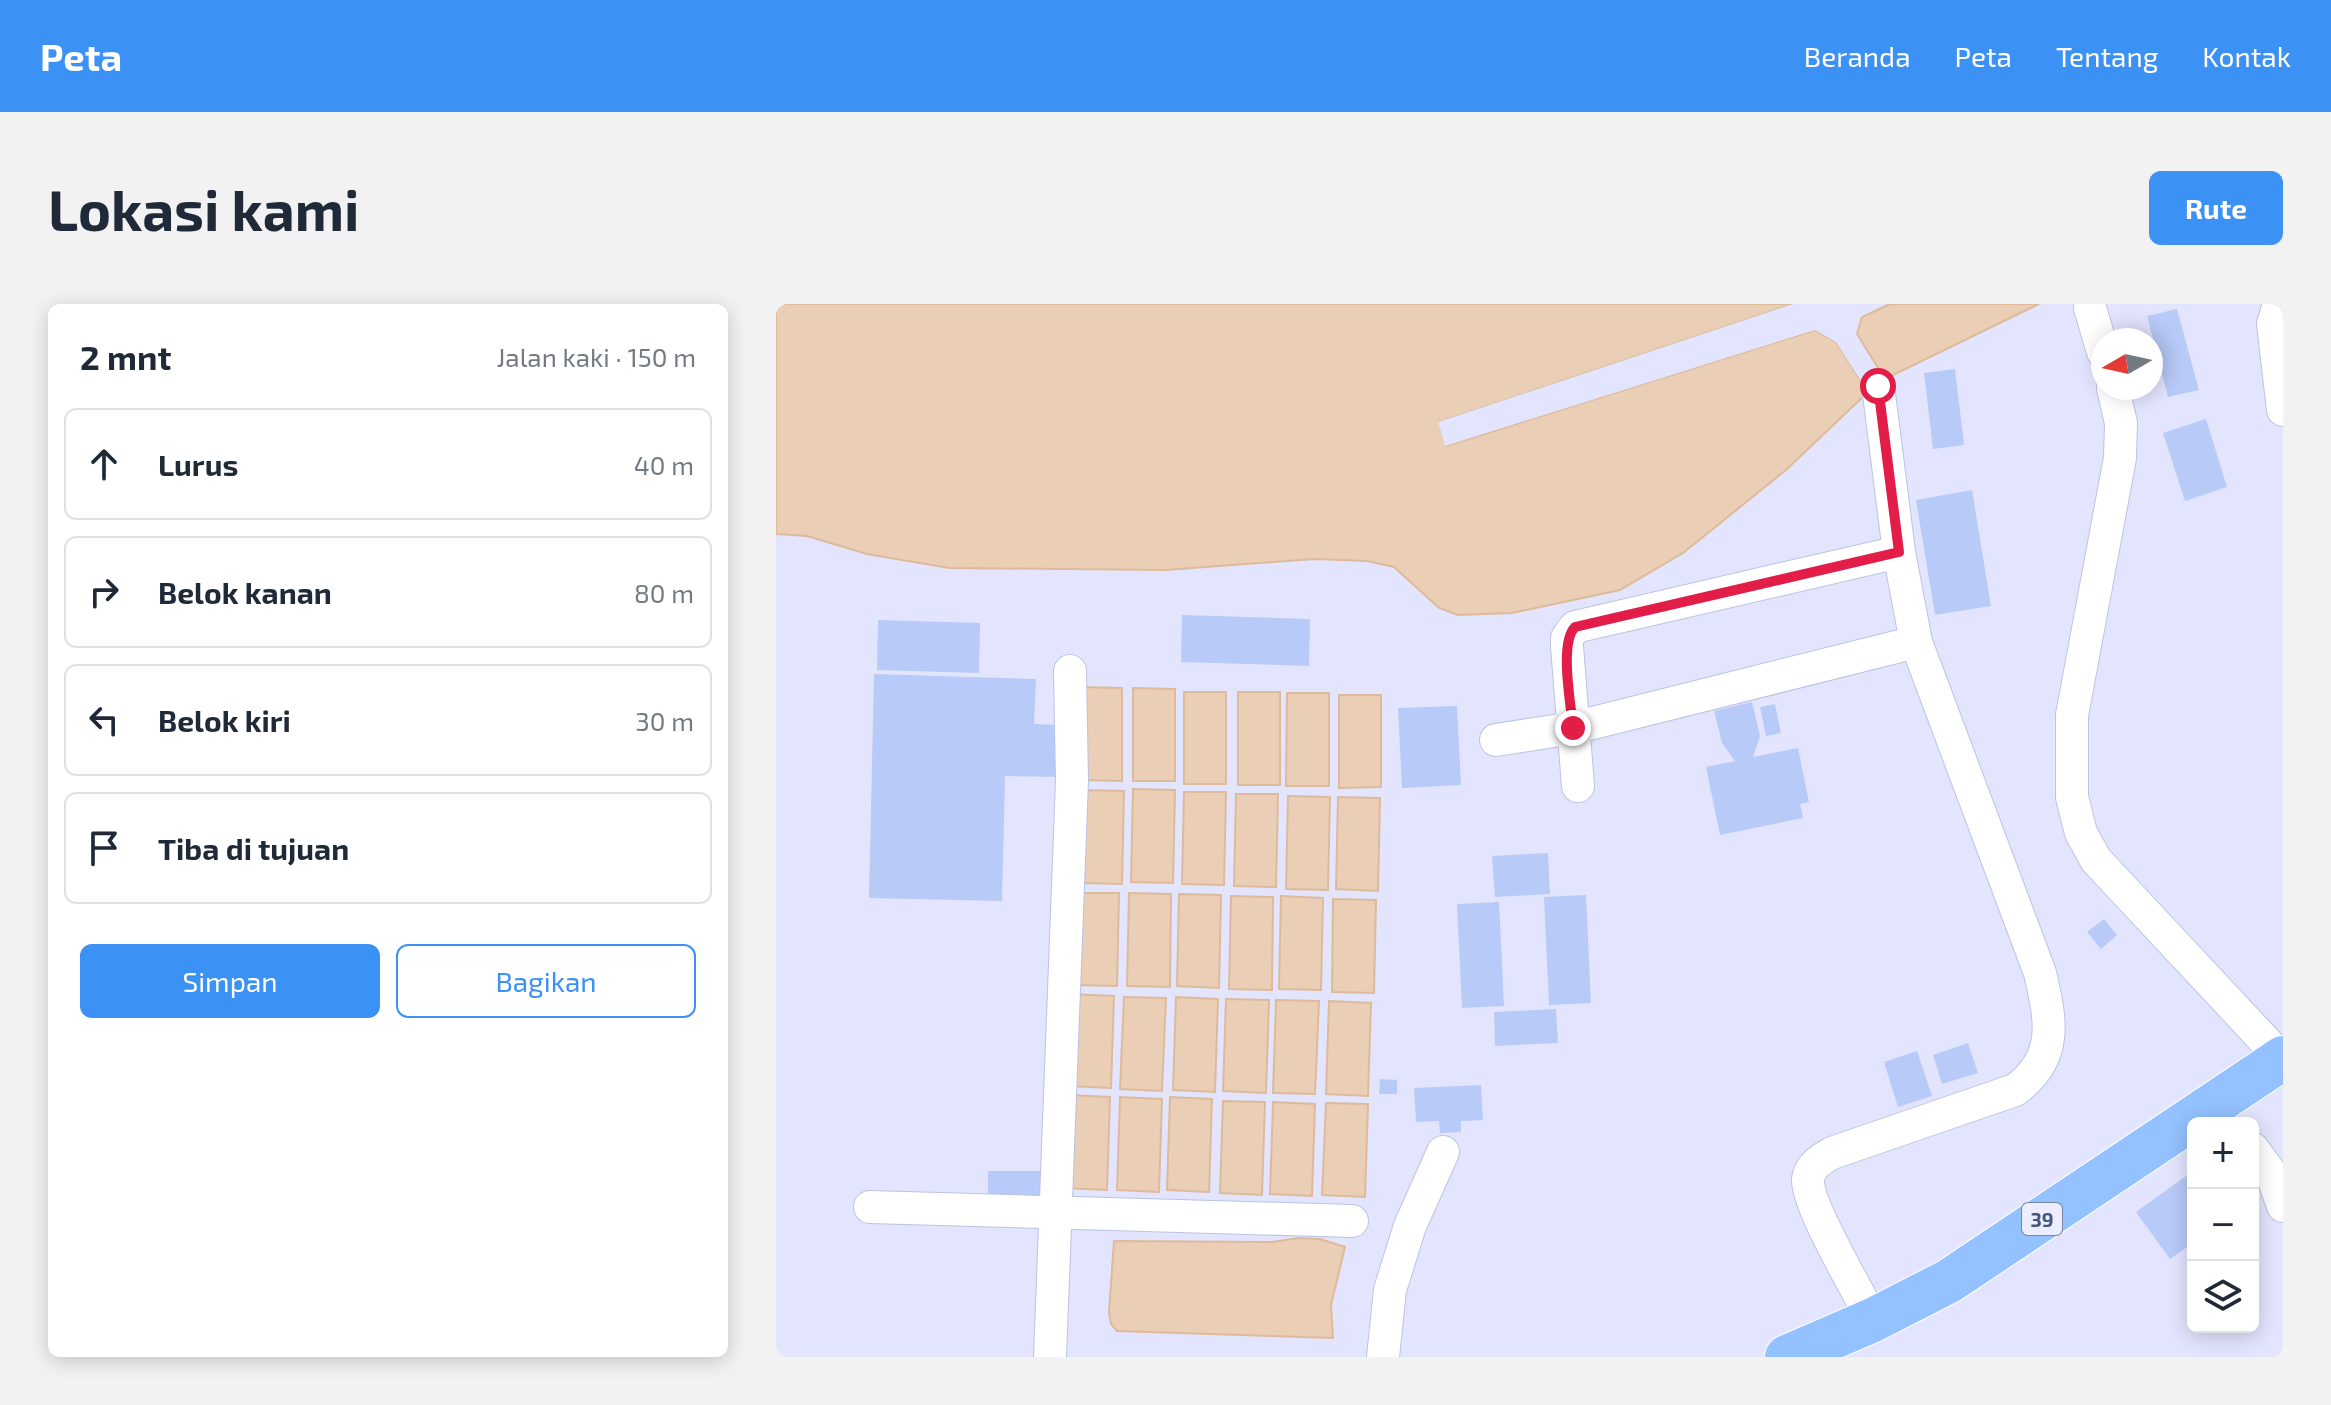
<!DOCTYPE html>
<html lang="id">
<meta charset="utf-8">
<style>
body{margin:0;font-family:"Exo 2",sans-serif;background:#f2f2f3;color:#1f2937}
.controls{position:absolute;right:24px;bottom:24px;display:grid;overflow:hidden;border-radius:12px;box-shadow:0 4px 20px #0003}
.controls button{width:72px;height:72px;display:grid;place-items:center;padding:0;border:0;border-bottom:2px solid #e0e1e3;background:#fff;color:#1f2937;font:40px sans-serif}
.compass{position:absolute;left:1315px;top:24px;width:72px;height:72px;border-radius:50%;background:#fff;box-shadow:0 4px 20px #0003;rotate:261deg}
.stop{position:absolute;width:24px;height:24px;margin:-18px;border:6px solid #e11d48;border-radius:50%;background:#fff}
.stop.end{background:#e11d48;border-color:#fff;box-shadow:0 2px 8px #0008}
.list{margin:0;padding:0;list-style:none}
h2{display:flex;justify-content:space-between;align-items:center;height:104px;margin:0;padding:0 32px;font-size:34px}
h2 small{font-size:26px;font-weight:400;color:#747a83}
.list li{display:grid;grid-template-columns:52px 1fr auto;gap:24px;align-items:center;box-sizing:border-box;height:112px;margin:0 16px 16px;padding:0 16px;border:2px solid #e0e1e3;border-radius:12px}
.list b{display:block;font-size:30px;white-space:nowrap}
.list em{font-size:26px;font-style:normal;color:#747a83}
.actions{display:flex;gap:16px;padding:24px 32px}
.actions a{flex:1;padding:18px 0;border:2px solid #3c91f5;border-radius:12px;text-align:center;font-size:28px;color:#3c91f5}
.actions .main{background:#3c91f5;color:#fff}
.icon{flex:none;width:44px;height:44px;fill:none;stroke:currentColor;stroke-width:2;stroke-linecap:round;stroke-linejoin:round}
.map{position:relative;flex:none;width:1507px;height:1053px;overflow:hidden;border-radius:12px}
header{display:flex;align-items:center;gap:48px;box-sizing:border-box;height:112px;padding:0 40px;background:#3c91f5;color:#fff}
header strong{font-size:38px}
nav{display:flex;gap:44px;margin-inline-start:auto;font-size:28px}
.intro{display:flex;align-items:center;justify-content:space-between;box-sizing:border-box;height:192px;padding:0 48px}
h1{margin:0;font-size:56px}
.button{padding:20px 36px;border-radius:12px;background:#3c91f5;color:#fff;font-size:28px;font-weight:700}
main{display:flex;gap:48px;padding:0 48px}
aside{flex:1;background:#fff;border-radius:12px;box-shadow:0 4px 20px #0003}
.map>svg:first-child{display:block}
.water{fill:#eaceb5;stroke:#ddba9a;stroke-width:2}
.pier{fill:#e3e5fe}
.building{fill:#b8caf7}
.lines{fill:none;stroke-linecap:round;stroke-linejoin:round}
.minor-casing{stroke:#bbc3e2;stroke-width:34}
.highway-casing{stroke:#fff;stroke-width:46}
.minor{stroke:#fff;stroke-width:32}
.highway{stroke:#94c1ff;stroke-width:44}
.route{stroke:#e11d48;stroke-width:10}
.labels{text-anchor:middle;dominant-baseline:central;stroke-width:8;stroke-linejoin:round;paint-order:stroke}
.shield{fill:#ecedff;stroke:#7884a1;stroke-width:2}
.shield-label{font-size:20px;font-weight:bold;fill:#465779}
</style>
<header>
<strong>Peta</strong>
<nav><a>Beranda</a><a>Peta</a><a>Tentang</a><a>Kontak</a></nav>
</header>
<div class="intro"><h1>Lokasi kami</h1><a class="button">Rute</a></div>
<main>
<aside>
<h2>2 mnt<small>Jalan kaki · 150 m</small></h2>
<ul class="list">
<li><svg class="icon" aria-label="ahead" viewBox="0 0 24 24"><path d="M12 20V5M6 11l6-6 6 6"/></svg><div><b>Lurus</b></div><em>40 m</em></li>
<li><svg class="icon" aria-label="right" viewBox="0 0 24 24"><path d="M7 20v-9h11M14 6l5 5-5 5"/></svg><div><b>Belok kanan</b></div><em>80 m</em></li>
<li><svg class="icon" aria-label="left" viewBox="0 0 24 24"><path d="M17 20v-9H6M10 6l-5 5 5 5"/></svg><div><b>Belok kiri</b></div><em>30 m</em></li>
<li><svg class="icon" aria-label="arrive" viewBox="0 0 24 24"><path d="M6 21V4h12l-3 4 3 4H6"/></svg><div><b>Tiba di tujuan</b></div></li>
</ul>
<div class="actions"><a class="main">Simpan</a><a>Bagikan</a></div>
</aside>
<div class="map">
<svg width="1507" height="1053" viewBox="0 0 1507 1053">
<rect width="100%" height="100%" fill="#e3e5fe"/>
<path class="water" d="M0,0H1017L663,118L670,142L1039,26L1060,38L1092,88L1010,166L907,249L844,286L736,309L682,311L663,304L618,263L591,257L538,255L390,266L173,264L91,250L31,232L0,230Z
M1114,0H1263L1109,75L1081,30L1086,13Z
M304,383L346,384V477L304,476Z
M357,384L399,385V477H357Z
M408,388H450V480H408Z
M462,388H504V481H462Z
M511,389H553V482H510Z
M563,391H605V483L563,484Z
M357,485L399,486L397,579L355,578Z
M306,486L348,487L346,580L304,579Z
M408,488H450L448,581L406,580Z
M460,490H502L500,583L458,582Z
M512,492L554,493L552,586L510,585Z
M562,493L604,494L602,587L560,585Z
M301,589H343L341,682L299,681Z
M353,589L395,590L394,683L351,682Z
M403,590L445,591L443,684L401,682Z
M455,592L497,593L496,686L453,685Z
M505,592L547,594L545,686L503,685Z
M557,595L600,596L598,689L556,688Z
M295,690L338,692L335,784L292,782Z
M348,693L390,694L386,787L344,785Z
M400,693L442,695L439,788L397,786Z
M450,695L493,696L490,789L447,787Z
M500,696L543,697L539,790L497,789Z
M553,697L595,699L592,792L550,790Z
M292,791L334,793L331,886L289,884Z
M344,793L386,795L383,888L341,886Z
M394,793L436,795L433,888L391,886Z
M447,797L489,798L486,891L444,889Z
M497,798L539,800L536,892L494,890Z
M550,799L592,800L589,893L546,891Z
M523,934L544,935L569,943L555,1001L557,1034L341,1027L335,1020L333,1008L338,937L496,938Z"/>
<path class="pier" d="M1017,0H1021L1018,4L667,120L672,137L1039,22L1063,35L1095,86L1092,88L1060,38L1039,26L669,142L662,118Z"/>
<path class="building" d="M1401,5L1423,86L1392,93L1371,12Z
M1179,65L1188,141L1157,145L1148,69Z
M1430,115L1451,183L1409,197L1387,129Z
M1196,186L1215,302L1159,311L1140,196Z
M406,311L534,315L533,362L405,358Z
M102,316L204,319L203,369L101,366Z
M98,370L260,375L258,420L286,421L285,473L229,472L226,597L93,594Z
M976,398L984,432L977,453L1022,444L1033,498L1024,500L1027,514L944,531L930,463L959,457L946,439L938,407Z
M999,400L1005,429L990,432L984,403Z
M681,402L685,481L626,484L622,404Z
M772,549L774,590L719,593L716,552Z
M810,591L815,699L773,701L768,593Z
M723,598L728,702L686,704L681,600Z
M1328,615L1341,631L1325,645L1311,628Z
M780,705L782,739L719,742L718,708Z
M1192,739L1202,769L1166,780L1157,751Z
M1141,747L1156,792L1122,803L1108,758Z
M604,775L621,776V790H603Z
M705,781L707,816L685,817V828L664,829L663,817L640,818L638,784Z
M212,867H269V891H212Z
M1417,867V939L1394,955L1360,908Z"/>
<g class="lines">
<defs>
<path id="minor" d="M1503,0L1497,20L1507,106
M1314,4L1327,48
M1102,82L1123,248
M1337,84L1345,119L1344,154L1296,411V493L1305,529L1320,556L1506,755
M720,436L797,424L1140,338
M802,482L791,342V334L799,323L1123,248L1140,338L1264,669C1275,716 1283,754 1239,786L1056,849C1046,855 1034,861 1032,875C1030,900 1083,989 1097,1016
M1477,845L1496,871L1507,902
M94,903L576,917
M274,1053L296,477L294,367
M607,1053L614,986L634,922L667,848"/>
<path id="highway" d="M1011,1053L1097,1016L1173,977L1507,754"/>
</defs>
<use href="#minor" class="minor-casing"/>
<use href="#highway" class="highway-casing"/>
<use href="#minor" class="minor"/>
<use href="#highway" class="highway"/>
</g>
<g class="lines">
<path class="route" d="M797,424C795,400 783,339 799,323L1123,248L1102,82"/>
</g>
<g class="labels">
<rect class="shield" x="1246" y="899" width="40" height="32" rx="6"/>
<g class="shield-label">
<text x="1266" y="915">39</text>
</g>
</g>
</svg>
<div class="controls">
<button>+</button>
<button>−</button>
<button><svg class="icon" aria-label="layers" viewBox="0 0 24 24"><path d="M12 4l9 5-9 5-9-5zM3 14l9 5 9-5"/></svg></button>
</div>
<svg class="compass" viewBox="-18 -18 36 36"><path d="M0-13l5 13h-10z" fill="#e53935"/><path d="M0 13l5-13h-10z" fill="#747a83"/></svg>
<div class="stop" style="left:1102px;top:82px"></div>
<div class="stop end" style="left:797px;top:424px"></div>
</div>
</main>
